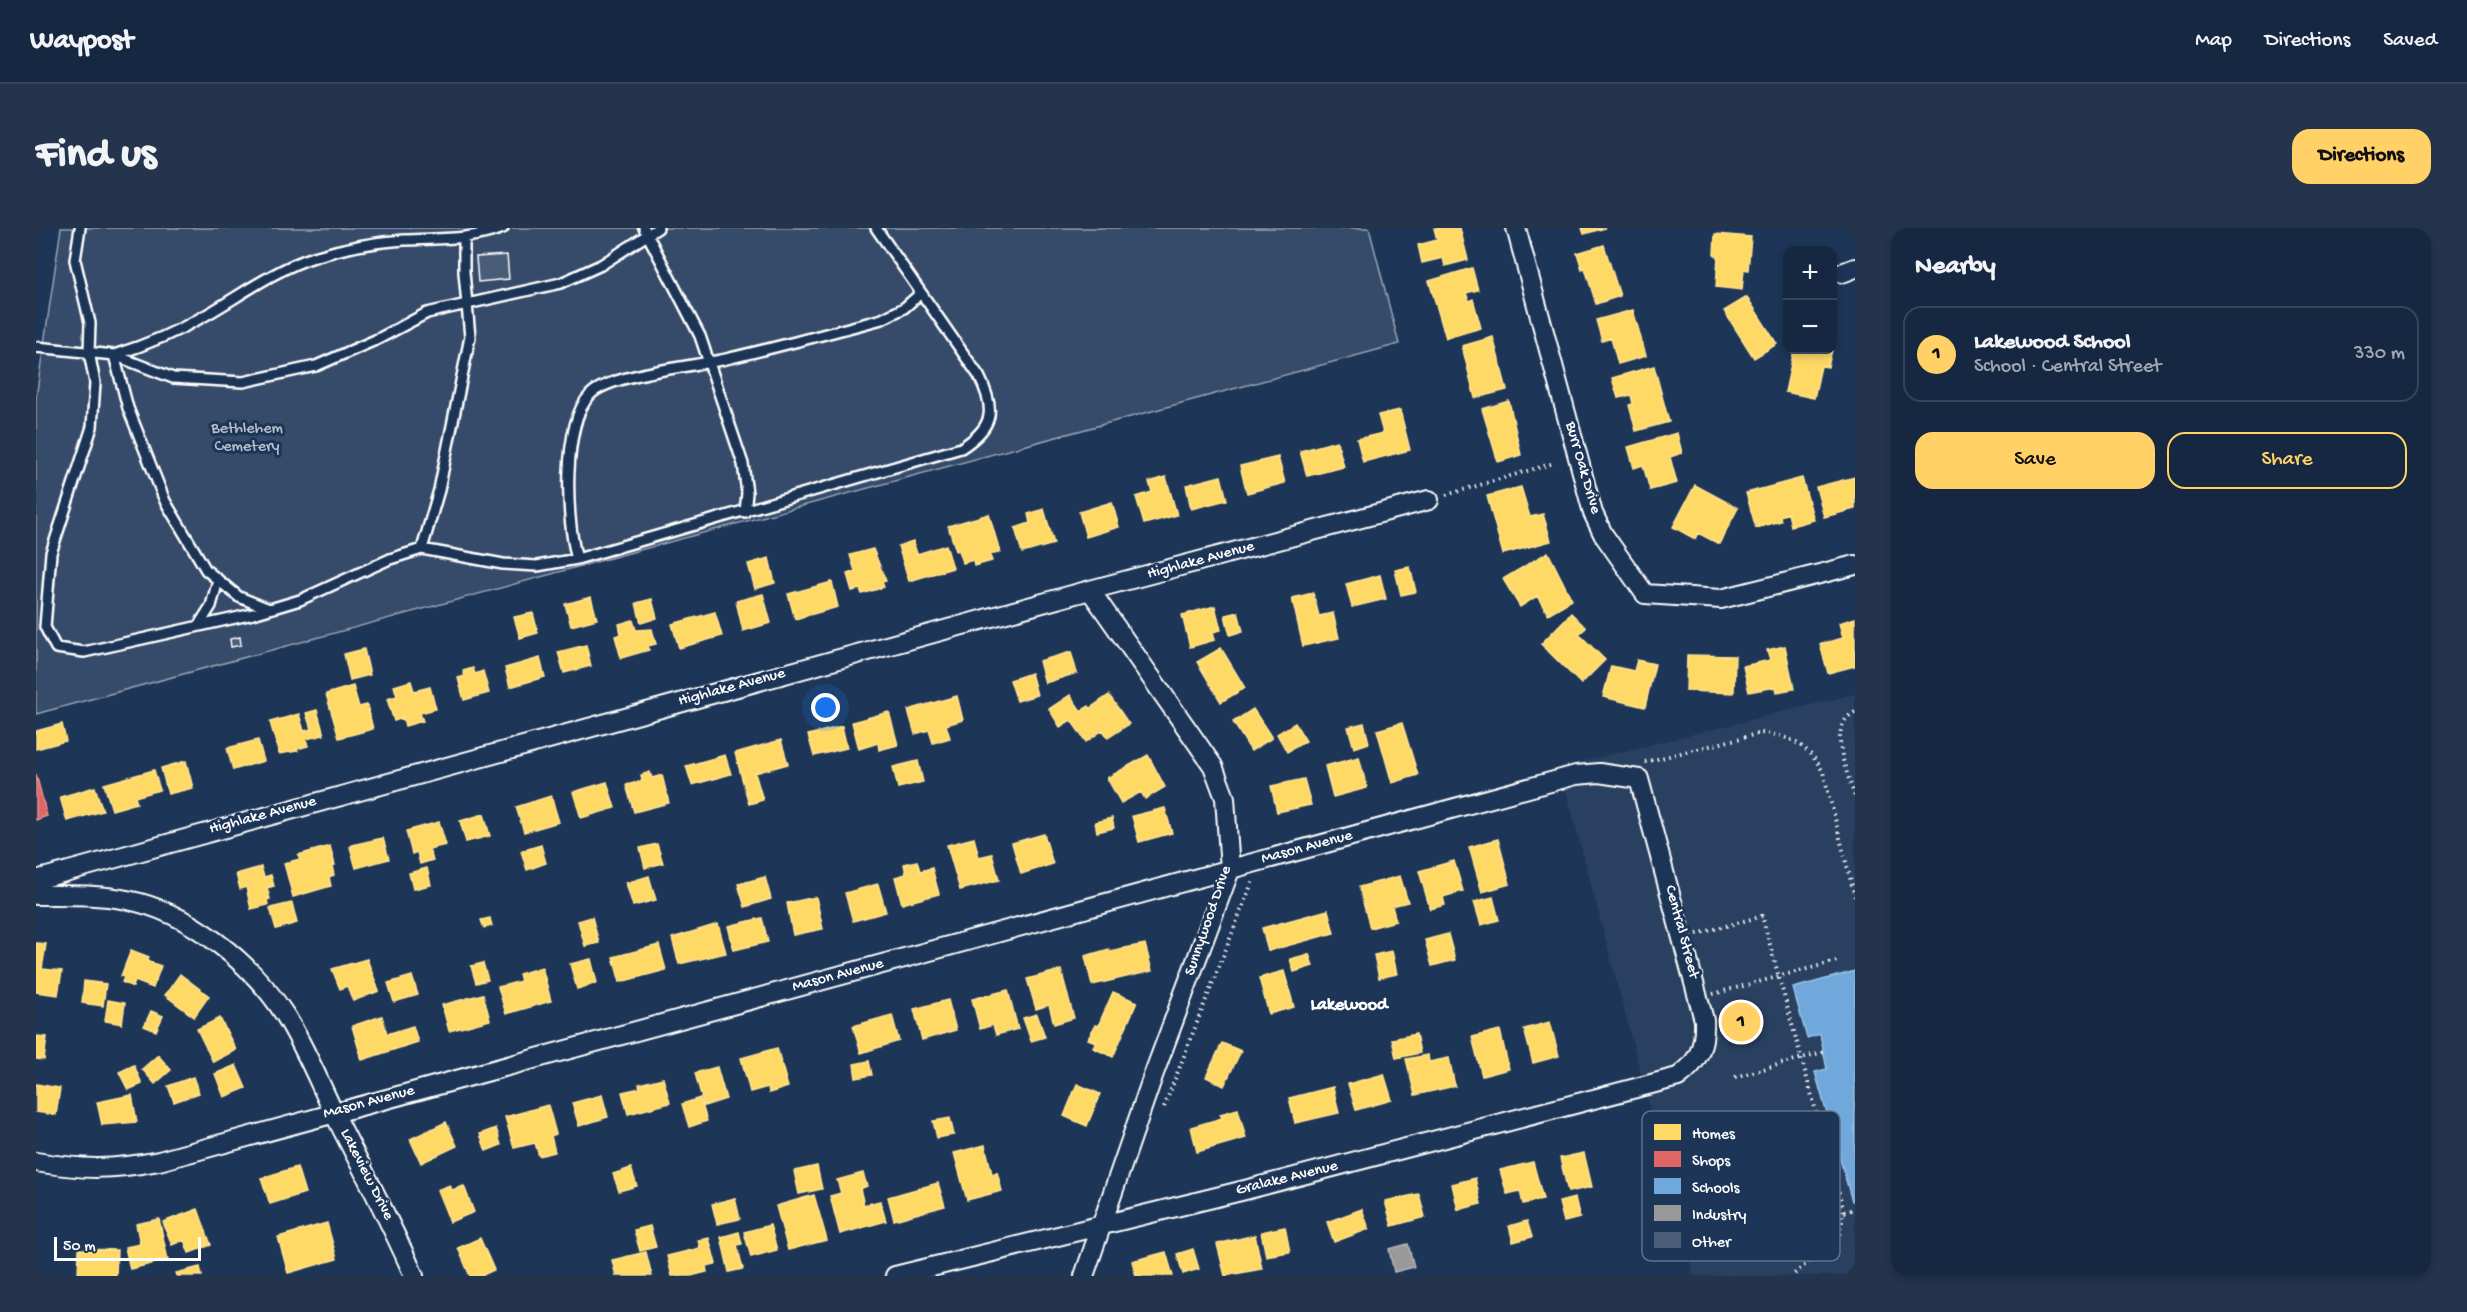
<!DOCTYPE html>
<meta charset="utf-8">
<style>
body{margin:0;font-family:"Gochi Hand",sans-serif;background:#23344c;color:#f1f3f6}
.controls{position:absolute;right:18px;top:18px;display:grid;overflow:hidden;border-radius:12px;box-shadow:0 3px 9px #0003}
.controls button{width:54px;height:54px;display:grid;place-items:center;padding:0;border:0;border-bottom:2px solid #35445a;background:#162841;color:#f1f3f6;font:30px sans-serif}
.scale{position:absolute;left:18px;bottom:15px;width:147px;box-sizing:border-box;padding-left:6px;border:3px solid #fff;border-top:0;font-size:16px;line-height:21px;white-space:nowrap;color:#fff;-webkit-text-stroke:4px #1d3557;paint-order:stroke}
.you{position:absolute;left:790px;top:480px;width:21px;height:21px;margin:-15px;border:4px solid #fff;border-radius:50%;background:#1a73e8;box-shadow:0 0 0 9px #1a73e833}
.badge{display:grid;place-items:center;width:39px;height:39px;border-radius:50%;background:#ffd166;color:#111;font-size:20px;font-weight:700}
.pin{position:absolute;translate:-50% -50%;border:3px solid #fff;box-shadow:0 2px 6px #0006}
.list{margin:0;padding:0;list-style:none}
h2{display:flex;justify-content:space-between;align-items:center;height:78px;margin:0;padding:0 24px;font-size:26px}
h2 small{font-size:20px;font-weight:400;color:#9ea6b1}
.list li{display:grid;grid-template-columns:39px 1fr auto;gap:18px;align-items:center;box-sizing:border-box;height:96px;margin:0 12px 12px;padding:0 12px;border:2px solid #35445a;border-radius:18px}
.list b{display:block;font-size:22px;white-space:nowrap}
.list p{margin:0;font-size:20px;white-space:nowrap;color:#9ea6b1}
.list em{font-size:20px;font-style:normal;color:#9ea6b1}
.actions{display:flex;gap:12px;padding:18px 24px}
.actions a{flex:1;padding:14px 0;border:2px solid #ffd166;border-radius:18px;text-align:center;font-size:21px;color:#ffd166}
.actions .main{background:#ffd166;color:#111}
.map{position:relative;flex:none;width:1819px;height:1048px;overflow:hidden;border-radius:18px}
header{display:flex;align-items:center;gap:36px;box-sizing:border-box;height:84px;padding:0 30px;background:#162841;border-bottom:2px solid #35445a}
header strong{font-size:28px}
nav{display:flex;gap:33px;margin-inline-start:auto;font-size:21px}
.intro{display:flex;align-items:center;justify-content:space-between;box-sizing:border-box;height:144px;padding:0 36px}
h1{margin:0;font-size:42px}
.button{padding:15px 27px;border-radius:18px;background:#ffd166;color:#111;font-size:21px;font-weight:700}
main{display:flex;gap:36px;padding:0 36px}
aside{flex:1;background:#162841;border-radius:18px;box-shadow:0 3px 9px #0003}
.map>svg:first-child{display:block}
.built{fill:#2a4161}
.green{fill:#364b69;stroke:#9aa5b4;stroke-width:1.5}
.homes{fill:#ffd966;stroke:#ffe494;stroke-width:1.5}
.shops{fill:#e06666;stroke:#e99494;stroke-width:1.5}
.schools{fill:#6fa8dc;stroke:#9ac2e6;stroke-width:1.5}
.industry{fill:#999;stroke:#b8b8b8;stroke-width:1.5}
.building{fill:#4a5d79;stroke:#fff;stroke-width:1.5}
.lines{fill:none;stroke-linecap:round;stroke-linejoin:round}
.service-casing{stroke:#fff;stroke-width:14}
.minor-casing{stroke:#fff;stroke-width:22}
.path{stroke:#fff;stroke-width:4;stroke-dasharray:1.5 4.5;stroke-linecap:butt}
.service{stroke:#1d3557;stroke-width:9}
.minor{stroke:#1d3557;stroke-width:18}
.labels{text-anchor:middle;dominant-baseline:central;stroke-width:6;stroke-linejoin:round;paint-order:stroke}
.park-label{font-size:16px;fill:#b9c0ca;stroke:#1d3557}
.street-label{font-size:16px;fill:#fff;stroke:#1d3557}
.neighbourhood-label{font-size:18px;font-weight:bold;fill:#fff;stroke:#1d3557}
.key{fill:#1d3557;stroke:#617289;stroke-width:1.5}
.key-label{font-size:16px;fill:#fff}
</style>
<header>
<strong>Waypost</strong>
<nav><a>Map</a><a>Directions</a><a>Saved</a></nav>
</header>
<div class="intro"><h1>Find us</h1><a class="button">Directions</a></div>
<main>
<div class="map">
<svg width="1819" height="1048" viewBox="0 0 1819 1048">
<rect width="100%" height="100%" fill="#1d3557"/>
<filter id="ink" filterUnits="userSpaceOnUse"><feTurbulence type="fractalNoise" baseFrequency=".0167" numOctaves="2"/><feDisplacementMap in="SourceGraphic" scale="12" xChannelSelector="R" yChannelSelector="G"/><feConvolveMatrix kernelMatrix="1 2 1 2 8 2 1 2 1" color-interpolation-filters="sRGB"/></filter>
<g filter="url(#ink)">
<path class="built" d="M1819,466V1048H1658L1524,539Z"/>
<path class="green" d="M25,0H1333L1363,116L0,486V170Z"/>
<path class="homes" d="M1398,0H1424L1432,32L1409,38L1407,30L1386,35L1382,17L1401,12Z
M1546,0H1569L1548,6Z
M1679,6L1715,9L1712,42L1708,41L1706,62L1680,59L1682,28L1678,27Z
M1568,17L1584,68L1560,76L1549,40L1546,41L1541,25Z
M1436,40L1442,62L1430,65L1433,73L1437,71L1445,100L1410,110L1393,53Z
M1711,69L1741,116L1718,130L1688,83Z
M1597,82L1610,128L1582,136L1575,110L1566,113L1560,92Z
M1457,109L1471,162L1439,170L1426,118Z
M1758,122L1774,126L1775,122H1796L1792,139L1785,138L1778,170L1749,164Z
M1618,138L1633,194L1600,203L1593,177L1597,176L1595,167L1582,170L1576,150Z
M1473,173L1485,227L1462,234L1446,181Z
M1364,182L1374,222L1327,234L1321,211L1347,205L1342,187Z
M1641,205L1646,225L1634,229L1641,255L1614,262L1607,237L1598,240L1592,219Z
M1301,213L1308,239L1271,248L1264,223Z
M1242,229L1249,255L1211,265L1204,238Z
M1185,248L1191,272L1155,281L1150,257Z
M1130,249L1141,287L1108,296L1100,269L1116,264L1113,254Z
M1819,249V281L1788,289L1780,259Z
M1766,250L1778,292L1755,298L1752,285L1744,288L1745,293L1720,300L1710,265Z
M1659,257L1702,280L1683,316L1662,305L1659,311L1637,299Z
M1485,259L1494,289L1507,286L1515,313L1467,326L1451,268Z
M1076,274L1083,299L1050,309L1043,284Z
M1008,281L1018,316L986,325L979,300L994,295L992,286Z
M953,286L964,324L954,327L956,333L938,338L937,332L927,335L923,322L920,323L912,298Z
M877,313L881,326L910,317L917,340L873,353L862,318Z
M837,321L850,353L846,354L848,359L826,366L824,361L816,363L811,346L819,343L814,327Z
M1512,324L1536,372L1512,386L1501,368L1484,379L1467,351Z
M733,330L739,355L719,361L712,336Z
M1374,339L1380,364L1365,367L1359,342Z
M1344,347L1350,371L1316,379L1310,356Z
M796,354L802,379L759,391L752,366Z
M1277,365L1283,388L1297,385L1303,410L1267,418L1256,370Z
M727,366L735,395L707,403L700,373Z
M555,369L561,391L535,398L529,376Z
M616,371L621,390L605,395L600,375Z
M1179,378L1185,402L1177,404L1179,412L1154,419L1146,387Z
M679,384L686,408L643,420L636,396Z
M1202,384L1207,403L1194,407L1189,387Z
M497,385L502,405L484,410L478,389Z
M1535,385L1550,400L1543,406L1569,432L1545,456L1505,416Z
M1819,390V438L1792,445L1784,416L1807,410L1803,395Z
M597,392L600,402L616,401L620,416L612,418L613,422L585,430L579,408L585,406L583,396Z
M550,417L555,438L528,445L522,424Z
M1749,418L1758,461L1741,464L1740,459L1713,464L1707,438L1734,432L1731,422Z
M1185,420L1209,460L1185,474L1161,434Z
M328,421L334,447L314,452L308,426Z
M1035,424L1041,445L1009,455L1003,433Z
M1651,427L1699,428L1698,465L1650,463Z
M504,430L509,449L474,459L469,440Z
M1601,432L1619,436L1609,479L1567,469L1575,438L1598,443Z
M437,440L439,446L447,443L453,465L428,472L422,450L429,448L427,443Z
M995,445L1001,467L981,473L974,452Z
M375,453L378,463L394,459L400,481L384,485L387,493L369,498L367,490L358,493L351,471L361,468L358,458Z
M317,458L323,479L331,477L337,501L303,510L290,466Z
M1034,467L1045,483L1053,478L1054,480L1073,467L1093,496L1072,510L1067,502L1050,514L1035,492L1024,499L1013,481Z
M921,468L927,492L910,497L914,510L897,515L893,502L879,506L872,482Z
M1217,481L1236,510L1215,523L1197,494Z
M281,482L288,507L270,511L272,518L261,521L262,523L243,526L234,494L263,486L268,503L275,501L270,485Z
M853,484L862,517L843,522L842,515L823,521L816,494Z
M1259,495L1270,513L1251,524L1241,506Z
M1328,495L1333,515L1318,520L1312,499Z
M1366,495L1382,547L1356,555L1341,502Z
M26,496L30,513L0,521V503Z
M806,498L811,520L778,528L772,507Z
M222,512L228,533L197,542L191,520Z
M745,512L752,536L719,545L727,572L713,576L699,525Z
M689,527L695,546L656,557L650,538Z
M1112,527L1129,559L1109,571L1105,564L1085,575L1071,550Z
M1323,529L1331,560L1297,569L1289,538Z
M150,533L157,560L132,566L125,540Z
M882,533L887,554L862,560L857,539Z
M118,542L124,562L99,569L101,575L76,582L68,556Z
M614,544L616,550L626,547L633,575L598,584L590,557L606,553L605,547Z
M1268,551L1275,577L1241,584L1235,558Z
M571,554L579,580L545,590L537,564Z
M59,559L67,583L31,593L24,569Z
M515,568L523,594L488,604L480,579Z
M1129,580L1136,605L1103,614L1096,588Z
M448,586L454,608L430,614L424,593Z
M1076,590L1078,600L1061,604L1059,594Z
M403,594L410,617L393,621L397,632L384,636L381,624L376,626L370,603Z
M1008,606L1017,636L985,646L976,615Z
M347,610L353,631L320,640L314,619L316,617Z
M938,610L943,629L956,626L963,652L924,662L911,617Z
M1462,611L1474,656L1446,664L1433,619Z
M621,616L627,635L609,640L604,620Z
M505,617L510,635L491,642L485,623Z
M294,618L299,637L296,638L298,647L293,649L295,658L257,669L248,635L264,631L262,627Z
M881,633L884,643L896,640L903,666L866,676L859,649L870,646L868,636Z
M1418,633L1427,663L1407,669L1409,677L1394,681L1383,643Z
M225,639L228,649L235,647L238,658L231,660L234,671L231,672L232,677L215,681L210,659L204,661L200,646Z
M391,640L395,657L377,661L373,645Z
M613,648L620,672L597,678L590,655Z
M1364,648L1372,674L1356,678L1360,693L1334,700L1323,659Z
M729,649L735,671L709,679L702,656Z
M842,656L850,684L817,693L809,665Z
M780,669L787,701L757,707L751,675Z
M1457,669L1463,692L1445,697L1438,674Z
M256,675L261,695L240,701L234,680Z
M1292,682L1298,705L1232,723L1226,700Z
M556,689L563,715L549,718L542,693Z
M454,690L456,698L448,700L445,692Z
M726,690L732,714L698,722L692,698Z
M682,696L690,725L643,736L636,710Z
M1412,706L1419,732L1396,738L1389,712Z
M0,715L10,716L6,741L26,743L22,767L0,764Z
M1109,716L1116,743L1056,757L1049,728L1073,721V723Z
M623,717L630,742L584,754L577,729Z
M95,722L113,729L111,733L125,738L117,760L99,753L97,759L86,754L88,749L85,748Z
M1356,723L1361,746L1343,750L1338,727Z
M1273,726L1277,738L1258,744L1254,731Z
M331,731L343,763L317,773L311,758L304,761L296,741Z
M555,731L561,755L541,761L534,736Z
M447,735L452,752L440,755L435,738Z
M506,739L515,773L470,786L462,759L485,753L483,746Z
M1025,742L1038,790L1018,796L1013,777L1000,781L991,751Z
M1248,743L1258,779L1233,786L1223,750Z
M144,746L173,768L158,789L129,767Z
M376,748L382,767L358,774L352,755Z
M48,753L70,756L67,778L46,775Z
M972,762L982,801L960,807L957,797L944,801L936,771Z
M1077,764L1101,774L1077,829L1057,820L1060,814L1052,811L1059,797L1062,798Z
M447,766L454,792L413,803L406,777Z
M72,772L89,775L86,796L69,793Z
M912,772L920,802L886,812L878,781Z
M115,783L127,788L120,803L108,798Z
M1001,786L1009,809L995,813L987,790Z
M856,787L863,813L825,825L817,798Z
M346,788L351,806L377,798L382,814L326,832L316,798Z
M184,790L200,822L177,834L161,801Z
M1514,794L1523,828L1497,835L1488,801Z
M1464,802L1473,841L1446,848L1436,809Z
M1380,806L1384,825L1360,830L1356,811Z
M0,808L11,809L8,832L0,831Z
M1186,815L1205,823L1188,858L1170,849Z
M741,820L752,859L733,865L732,859L714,864L705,830Z
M122,827L135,842L119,856L106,841Z
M1392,827L1393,834L1413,830L1419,858L1379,867L1370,831Z
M833,833L836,847L820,850L818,836Z
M98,837L106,856L92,862L83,844Z
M200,837L210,860L188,869L179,846Z
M681,839L690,871L668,878L659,845Z
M1348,846L1356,872L1320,882L1312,856Z
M157,849L163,865L138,874L132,858Z
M627,850L634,875L592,886L586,864L604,860L603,856Z
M0,856L24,860L20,887L0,884Z
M1041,856L1064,866L1051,898L1028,888Z
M1297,859L1303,885L1259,895L1253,870Z
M96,867L101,894L66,897L61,874Z
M566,867L572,889L543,898L536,875Z
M664,870L671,893L653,899L646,876Z
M512,877L520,906L515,908L519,924L503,928L499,915L478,920L469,889Z
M1202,881L1210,910L1161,924L1155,899L1186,890L1184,886Z
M914,890L918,907L901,910L897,893Z
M410,894L421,918L385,935L374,911Z
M460,900L465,917L450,923L444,906Z
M949,917L956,946L961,944L966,963L931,972L918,925Z
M1548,925L1556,959L1532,964L1524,930Z
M1497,934L1507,971L1487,976L1484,963L1471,966L1464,942Z
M781,938L786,961L763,966L758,943Z
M261,939L269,965L234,976L225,950Z
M595,940L601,958L583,963L577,946Z
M827,945L831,958L824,961L828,977L844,973L850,993L804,1006L794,968L805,965L801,952Z
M1439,950L1445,976L1422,982L1416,956Z
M902,955L909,978L858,992L852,969Z
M414,957L416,962L428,958L438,984L414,994L401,962Z
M1383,966L1389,989L1356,998L1349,973Z
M778,967L791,1012L752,1022L740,978Z
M699,970L704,991L681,996L676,976Z
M1539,970L1544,990L1528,994L1523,974Z
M162,981L175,1017L153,1025L148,1012L136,1017L127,994Z
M1326,981L1333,1001L1298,1014L1291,994Z
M123,991L132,1032L94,1041L89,1019L104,1016L100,996Z
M1491,993L1496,1009L1477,1014L1473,998Z
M291,995L301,1031L252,1045L242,1009Z
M734,997L741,1022L715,1029L708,1004Z
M614,998L620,1019L604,1023L598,1002Z
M1249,999L1254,1024L1230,1028L1225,1004Z
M703,1004L706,1016L701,1017L707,1041L693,1044L685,1009Z
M1219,1007L1226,1041L1189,1048L1181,1016Z
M444,1010L458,1042L445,1048H434L422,1020Z
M673,1010L680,1036L670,1038L671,1044L655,1048H636L631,1028L664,1020L662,1012Z
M43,1021L81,1022L80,1048H42Z
M1157,1021L1163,1041L1147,1046L1141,1026Z
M610,1024L616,1048H580L576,1032Z
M1130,1024L1137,1048H1100L1096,1033Z
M164,1039L166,1048H141L140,1045Z"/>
<path class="shops" d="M0,546L11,588L0,592Z"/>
<path class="schools" d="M1819,743V972L1816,973L1779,844L1791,841L1784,806L1771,810L1757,760Z"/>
<path class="industry" d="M1372,1016L1378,1039L1358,1044L1353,1021Z"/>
<path class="building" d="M471,27L473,51L442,54L440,29Z
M204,409L205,417L195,419L194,411Z"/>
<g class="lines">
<defs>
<path id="service" d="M44,0L39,32L54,95L53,124L59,155L56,199L15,325L9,399L20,420L48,424L217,386L264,372L354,331L386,321L467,336L501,338L541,331L925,220C958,199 960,182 943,148L840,0
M608,0L664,108L707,236L711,265L709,284
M0,119L78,127L137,150L207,154L280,138L344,110L391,85L525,55L565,37L622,0
M386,321L403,262L434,109L428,44V10
M541,331C530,293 526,196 554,167C573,146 660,138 690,131C742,119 794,105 846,91L868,80L885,65
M233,381L203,369L170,342L129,273L92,180L78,127C110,117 141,104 170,87C205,67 240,41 278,29C307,20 338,14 368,12C403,10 433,13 467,0
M163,397L175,378L182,352"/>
<path id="minor" d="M1480,0L1557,285L1567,306L1609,366L1685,371L1819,337
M1806,45L1819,40
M0,652L1054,362L1393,272
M0,667C30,667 61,666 91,672C152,683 216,735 249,787C268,817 282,852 298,885C325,939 354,992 378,1048
M0,934C48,942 76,942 123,933L1540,547L1563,545L1603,551L1668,792C1669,818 1663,834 1642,849L1209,962L859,1048
M1048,1048L1117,848L1194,642L1189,570L1177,538L1054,362"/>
</defs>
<use href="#service" class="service-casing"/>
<use href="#minor" class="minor-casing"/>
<path class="path" d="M1410,267L1518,235
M1819,484C1789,499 1812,545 1819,569
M1609,534L1725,505C1754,507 1773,518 1787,544L1819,669
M1661,706L1726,688L1808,984L1803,1008L1756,1048
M1677,766L1801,733
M1699,849L1787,824
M1128,879L1217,652
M1808,984L1819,981"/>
<use href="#service" class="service"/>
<use href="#minor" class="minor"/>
</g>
</g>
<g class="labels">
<g class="park-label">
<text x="211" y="201">Bethlehem<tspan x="211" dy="18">Cemetery</tspan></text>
</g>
<g class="street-label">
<text transform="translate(1546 240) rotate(74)">Burr Oak Drive</text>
<text transform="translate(1165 333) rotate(-15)">Highlake Avenue</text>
<text transform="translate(696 460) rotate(-15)">Highlake Avenue</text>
<text transform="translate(227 588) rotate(-15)">Highlake Avenue</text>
<text transform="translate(1271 620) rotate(-15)">Mason Avenue</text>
<text transform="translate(1173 693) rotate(-71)">Sunnywood Drive</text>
<text transform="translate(1645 704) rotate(75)">Central Street</text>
<text transform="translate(802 748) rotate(-15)">Mason Avenue</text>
<text transform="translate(333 875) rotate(-15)">Mason Avenue</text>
<text transform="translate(330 947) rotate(63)">Lakeview Drive</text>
<text transform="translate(1251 951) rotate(-14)">Gralake Avenue</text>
</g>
<g class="neighbourhood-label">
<text x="1313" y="777">Lakewood</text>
</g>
</g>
<rect x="1606" y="883" width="198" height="150" rx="9" class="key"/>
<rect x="1618" y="896" width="27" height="16" fill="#ffd966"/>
<rect x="1618" y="923" width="27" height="16" fill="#e06666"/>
<rect x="1618" y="950" width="27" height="16" fill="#6fa8dc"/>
<rect x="1618" y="977" width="27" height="16" fill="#999"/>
<rect x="1618" y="1004" width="27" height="16" fill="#4a5d79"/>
<g class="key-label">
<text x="1656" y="910">Homes</text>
<text x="1656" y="937">Shops</text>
<text x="1656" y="964">Schools</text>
<text x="1656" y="991">Industry</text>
<text x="1656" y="1018">Other</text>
</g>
</svg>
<div class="controls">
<button>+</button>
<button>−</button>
</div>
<div class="scale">50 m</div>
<div class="you"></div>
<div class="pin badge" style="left:1705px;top:794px">1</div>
</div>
<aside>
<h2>Nearby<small></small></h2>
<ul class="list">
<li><span class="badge">1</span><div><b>Lakewood School</b><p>School · Central Street</p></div><em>330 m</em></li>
</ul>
<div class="actions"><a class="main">Save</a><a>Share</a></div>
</aside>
</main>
